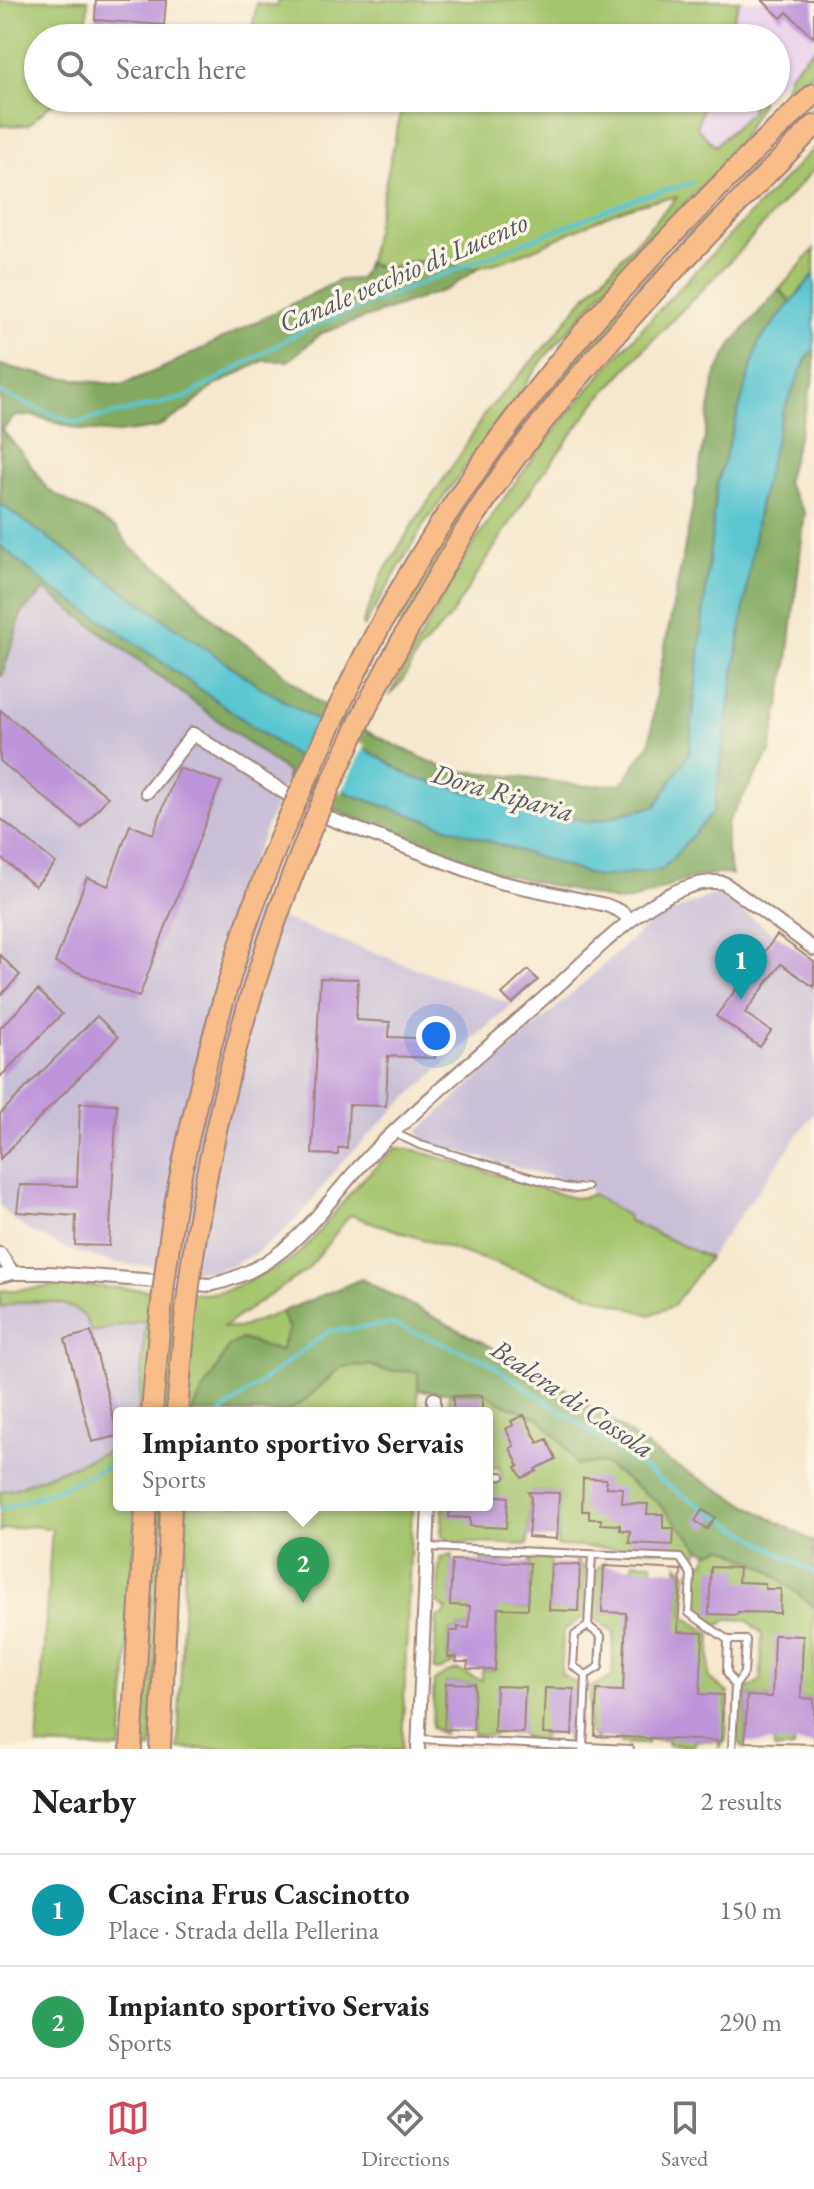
<!DOCTYPE html>
<meta charset="utf-8">
<style>
body{margin:0;font-family:"EB Garamond",serif;background:#f2f2f2;color:#222}
.you{position:absolute;left:436px;top:1036px;width:28px;height:28px;margin:-20px;border:6px solid #fff;border-radius:50%;background:#1a73e8;box-shadow:0 0 0 12px #1a73e833}
.badge{display:grid;place-items:center;width:52px;height:52px;border-radius:50%;background:#d1495b;color:#fff;font-size:26px;font-weight:700}
.pin{position:absolute;translate:-50% -66px;filter:drop-shadow(0 2px 4px #0008)}
.pin::after{content:'';position:absolute;top:42px;width:28px;height:24px;background:inherit;clip-path:polygon(0 0,100% 0,50% 100%)}
.popup{position:absolute;left:113px;top:1407px;width:380px;height:104px;box-sizing:border-box;display:grid;place-content:center;border-radius:8px;background:#fff;filter:drop-shadow(0 2px 6px #0005);font-size:26px;white-space:nowrap;color:#767676}
.popup b{font-size:30px;color:#222}
.popup::after{content:'';position:absolute;left:50%;top:100%;margin-left:-16px;border:16px solid transparent;border-top-color:#fff}
.list{margin:0;padding:0;list-style:none}
h2{display:flex;justify-content:space-between;align-items:center;height:104px;margin:0;padding:0 32px;font-size:34px}
h2 small{font-size:26px;font-weight:400;color:#767676}
.list li{display:grid;grid-template-columns:52px 1fr auto;gap:24px;align-items:center;box-sizing:border-box;height:112px;padding:0 32px;border-top:2px solid #e0e0e0}
.list b{display:block;font-size:30px;white-space:nowrap}
.list p{margin:0;font-size:26px;white-space:nowrap;color:#767676}
.list em{font-size:26px;font-style:normal;color:#767676}
.icon{flex:none;width:44px;height:44px;fill:none;stroke:currentColor;stroke-width:2;stroke-linecap:round;stroke-linejoin:round}
.map{position:relative;flex:none;width:814px;height:1749px;overflow:hidden}
.search{position:absolute;background:#fff;box-shadow:0 2px 6px #0004;left:24px;right:24px;top:24px;height:88px;display:flex;align-items:center;gap:20px;box-sizing:border-box;padding:0 28px;border-radius:44px;color:#767676;font-size:30px}
.sheet{height:328px;background:#fff}
nav{display:flex;justify-content:space-around;align-items:center;box-sizing:border-box;height:112px;border-top:2px solid #e0e0e0;background:#fff;font-size:22px;color:#767676}
nav a{display:grid;justify-items:center;gap:4px}
nav .on{color:#d1495b}
.map>svg:first-child{display:block}
.built{fill:#e9d2ed}
.industrial{fill:#c9bfd7}
.green{fill:#a4c46c;stroke:#77724c;stroke-width:2}
.forest{fill:#83aa60;stroke:#666446;stroke-width:2}
.water{fill:#5ac6d1;stroke:#52727e;stroke-width:2}
.pier{fill:#f5e8ce}
.lines{fill:none;stroke-linecap:round;stroke-linejoin:round}
.stream{stroke:#5ac6d1;stroke-width:4}
.building{fill:#bc94d9}
.service-casing{stroke:#a0847c;stroke-width:10}
.minor-casing{stroke:#a0847c;stroke-width:16}
.primary-casing{stroke:#a0847c;stroke-width:24}
.service{stroke:#fff;stroke-width:6}
.minor{stroke:#fff;stroke-width:12}
.primary{stroke:#f8bd89;stroke-width:20}
.primary-bridge-casing{stroke:#a0847c;stroke-width:24;stroke-linecap:butt}
.primary-bridge{stroke:#f8bd89;stroke-width:20}
.labels{text-anchor:middle;dominant-baseline:central;stroke-width:7;stroke-linejoin:round;paint-order:stroke}
.water-label{font-size:28px;font-style:italic;fill:#505965;stroke:#fcf5e5}
</style>
<div class="map">
<svg width="814" height="1749" viewBox="0 0 814 1749">
<rect width="100%" height="100%" fill="#fcf5e5"/>
<filter id="ink" filterUnits="userSpaceOnUse"><feTurbulence type="fractalNoise" baseFrequency=".0125" numOctaves="2"/><feDisplacementMap in="SourceGraphic" scale="16" xChannelSelector="R" yChannelSelector="G"/><feConvolveMatrix kernelMatrix="1 2 1 2 8 2 1 2 1" color-interpolation-filters="sRGB"/></filter>
<filter id="wash" filterUnits="userSpaceOnUse"><feTurbulence type="fractalNoise" baseFrequency=".006" numOctaves="4" result="noise"/><feDisplacementMap in="SourceGraphic" scale="32" xChannelSelector="R" yChannelSelector="G"/><feGaussianBlur stdDeviation="1.8" result="paint"/><feColorMatrix in="noise" values="0 0 0 0 0 0 0 0 0 0 0 0 0 0 0 0 0 1.4 0 .05"/><feComposite in="paint" operator="in"/></filter>
<g filter="url(#wash)">
<rect width="100%" height="100%" fill="#f5e8ce"/>
<path class="built" d="M740,0H814V48L776,88V38H726Z
M705,98H753L751,112L715,146L697,128Z"/>
<path class="industrial" d="M45,590L289,773L235,901L512,1004L400,1104L356,1148L335,1170L308,1207L282,1233L254,1254L231,1265L215,1270L205,1271L116,1263L69,1250L30,1231L15,1221L0,1205V676H2L22,612Z
M716,893L814,962V1113L709,1258L628,1219V1215L592,1194L584,1180L568,1181L428,1143L417,1133L651,922Z
M36,1301L73,1309L85,1316L91,1332L146,1320L138,1413H119V1447L16,1488L0,1492V1308L13,1302Z"/>
<path class="green" d="M0,0H88L87,20L89,38H38V98H58L28,125L0,126Z
M278,0H740L726,38H218V30L252,29L257,3L277,7Z
M814,48V70L781,103L789,74Z
M404,98H705L697,128L715,146L751,112L753,98H761V103L737,146L726,157L720,167L618,274L545,357L425,523L364,627L362,625L382,575L415,521L462,452L484,414L553,338L578,305L677,197C611,202 547,252 481,267C463,272 440,261 421,261C397,260 394,274 368,263Z
M814,105V115L652,282L402,625L394,620C455,512 527,413 608,319C673,245 745,176 814,105Z
M814,148V169L731,260L647,346L596,402L535,484L450,617L418,652L403,680L389,696C417,644 444,592 475,542C566,397 696,271 814,148Z
M814,249V274L791,302L780,289Z
M396,1148L415,1150L573,1198L584,1197L592,1194L628,1216V1220L709,1258L673,1306L650,1315L350,1215L307,1270L223,1327L239,1328L281,1312L289,1328L280,1351L241,1339L191,1413H138L146,1320L91,1332C89,1327 87,1319 83,1315C64,1298 21,1299 0,1308V1291L41,1288L58,1284L205,1294L227,1290L285,1264L306,1247L359,1183Z
M370,1365L383,1370L419,1372L417,1413H284L303,1402L341,1367Z
M449,1393H484L507,1405L539,1418L561,1441L577,1465L603,1463L656,1501L701,1549L695,1556L690,1555L687,1551L557,1546L559,1493L530,1492L528,1545L452,1542L441,1536L443,1505H487V1482H495L502,1479L499,1466L487,1471V1413H448Z
M119,1447V1505H135L127,1671L121,1749L37,1746L52,1529L31,1526L1,1530L0,1533V1492L16,1488Z
M155,1505H163L152,1749H140Z
M187,1505H412L402,1749H178Z
M724,1547L766,1568L814,1607V1699L796,1698L794,1749H774L775,1697L747,1696L744,1748L738,1741L740,1693L761,1680L762,1634L747,1620L729,1619L718,1626L694,1610L697,1566L705,1561L709,1553Z
M453,1555L451,1605L479,1606L482,1555L501,1556L499,1607L528,1609L530,1558L551,1559L549,1609L577,1611L576,1560L585,1570L583,1617L563,1631L561,1673L580,1687L578,1730L567,1740V1734H543V1739L523,1738L522,1733L495,1732L494,1736L473,1735L475,1684L446,1683L444,1734L432,1728L434,1681C460,1663 457,1672 482,1680V1670H495L497,1622L470,1623L469,1628L458,1627V1631H450L448,1657H457L456,1662L439,1671L434,1670L437,1616H443L447,1610L437,1603L440,1558Z
M605,1561L602,1612H631L633,1562L652,1563L650,1614L678,1615L681,1570L678,1569V1564L686,1573L684,1616L711,1634L709,1678L728,1693L726,1740L719,1747V1741L695,1740L694,1746L668,1745L667,1740L647,1739V1744L620,1743V1737L598,1736V1742L588,1731L590,1688L612,1677L614,1633L594,1617L596,1571Z"/>
<path class="forest" d="M418,261L478,269L447,289L322,333L288,361H263L214,386L188,409L156,428L118,433L81,430L35,416H15L2,430L23,454L48,490L117,529L131,548L173,578L223,629L266,658L314,699L372,734L450,771L486,773L586,786L621,784L650,744L657,686L694,501L715,376L733,342L779,289L791,302L759,342L717,484L689,753L656,806L589,822L414,778L259,686L0,504V365L49,376L121,385L165,367L340,280L360,279L368,263L383,269Z
M814,348V376L786,483L805,513L788,659L770,752L727,823V853L732,875C692,868 658,897 620,902L499,873L336,811L286,779L288,773L45,590L22,612L2,676H0V545L48,586L108,624L349,794L597,877L714,811C724,743 734,674 744,606C756,524 767,417 814,348Z
M361,1279L551,1378L669,1462L814,1542V1607L766,1568L724,1547L709,1553L701,1549L656,1501L603,1463L577,1465L561,1441L539,1418L507,1405L484,1393L438,1392L418,1390V1372L383,1370L370,1365L341,1367L303,1402L284,1413H191L229,1346L241,1339L280,1351L289,1329L281,1312Z"/>
<path class="water" d="M814,274V348L806,359L782,414L759,505L714,811L662,870L597,877L349,794L108,624L48,586L0,545V504L259,686L414,778L589,822L656,806L689,753L717,484L759,342Z"/>
<path class="pier" d="M320,718L365,745L341,793L297,763Z"/>
<g class="lines">
<path class="stream" d="M0,393L74,423L185,398L305,329L637,198L692,183
M221,1413L328,1331L393,1324L487,1361L687,1498L814,1573
M0,1510L66,1486L119,1461"/>
</g>
<g id="blocks">
<path class="building" d="M96,0H166L164,25L95,20Z
M762,0H814V38L787,12L781,18Z
M0,710L108,797L82,828L0,761Z
M178,768L221,782L139,997L55,963L87,877L108,886L130,825L153,834Z
M0,818L56,863L35,886L0,857Z
M777,935L814,962V987L781,964L745,1013L771,1031L760,1047L716,1016Z
M0,955L20,975L0,996Z
M528,970L538,980L512,1004L502,994Z
M320,978L358,979L356,1020L390,1022L389,1037L435,1039V1058L388,1056L386,1106L349,1105L347,1148H338V1155L312,1154Z
M38,990L62,1014L0,1077V1028Z
M97,1016L118,1037L0,1159V1114Z
M80,1103L117,1104L109,1246L75,1245L76,1216L17,1212L20,1185L77,1186Z
M91,1332L118,1436L92,1442L65,1339Z
M482,1395V1413H453V1396Z
M524,1415L538,1443L547,1439L556,1459L535,1469L537,1471L522,1478L516,1467L519,1466L510,1448L514,1446L506,1429L513,1425L511,1421Z
M583,1478L606,1479V1487L623,1488L622,1503L648,1504L647,1514H663V1528H674L673,1545L629,1543L630,1531L620,1530V1525L601,1524V1519H589V1511H582Z
M528,1492L559,1493L557,1539L528,1537L531,1498Z
M487,1495L508,1497L506,1528L470,1526V1518L449,1517L450,1505H487Z
M702,1510L715,1517L707,1529L695,1521Z
M452,1560L530,1563L528,1609L498,1608L495,1670L467,1669L468,1662H456L457,1657H448L450,1631H458V1627L469,1628L470,1606L450,1605Z
M551,1564L580,1565L578,1611L549,1610Z
M604,1566L681,1570L678,1632L703,1633L700,1694L723,1695L721,1741L595,1736L597,1690L623,1691L626,1613L602,1612Z
M711,1567L739,1568L738,1582L765,1583V1589H781L780,1613L738,1612L737,1615L709,1614Z
M774,1635L803,1636L801,1698L814,1699V1744L745,1742L747,1696L772,1697Z
M446,1683L475,1684L473,1730L444,1729Z
M496,1686L525,1687L523,1733L494,1732Z
M545,1688L574,1689L572,1735L543,1734Z"/>
</g>
</g>
<g filter="url(#ink)">
<use href="#blocks" fill-opacity="0" stroke="#a0847c" stroke-width="2"/>
<g class="lines">
<defs>
<path id="service" d="M394,1133L420,1145L563,1187L575,1189L587,1187
M487,1477L501,1476
M427,1547L680,1558L691,1574L689,1613L728,1640
M588,1626L601,1636L599,1667L586,1675L573,1666L575,1635Z
M588,1626L592,1555
M419,1739L630,1749
M583,1749L586,1675
M732,1749L735,1686L727,1672L728,1640H746L744,1673L735,1686"/>
<path id="minor" d="M147,792L193,734L307,807L333,820L499,882L606,905L620,911L631,920
M0,1254L13,1273
M0,1276L13,1273H49L210,1285C296,1266 322,1201 380,1145C436,1091 495,1041 553,990C584,962 615,930 650,906C669,893 700,878 724,883L814,949
M434,1413V1399
M418,1749L429,1505"/>
<path id="primary" d="M340,705C396,586 468,474 551,372C614,293 686,220 757,148C776,130 795,112 814,94
M366,708C410,624 455,540 511,463C602,340 707,234 814,126
M131,1749L146,1505
M160,1749L171,1505"/>
</defs>
<use href="#service" class="service-casing"/>
<use href="#minor" class="minor-casing"/>
<use href="#primary" class="primary-casing"/>
<use href="#service" class="service"/>
<use href="#minor" class="minor"/>
<use href="#primary" class="primary"/>
<defs>
<path id="primary-bridge" d="M152,1413C158,1336 165,1259 179,1183C194,1107 213,1032 236,958C262,871 302,788 340,705
M177,1413C181,1363 185,1312 192,1262C213,1118 251,975 306,841C324,796 346,752 366,708"/>
</defs>
<use href="#primary-bridge" class="primary-bridge-casing"/>
<use href="#primary-bridge" class="primary-bridge"/>
</g>
</g>
<g class="labels">
<g class="water-label">
<text transform="translate(403 272) rotate(-23)">Canale vecchio di Lucento</text>
<text transform="translate(503 792) rotate(16)">Dora Riparia</text>
<text transform="translate(573 1398) rotate(34)">Bealera di Cossola</text>
</g>
</g>
</svg>
<div class="you"></div>
<div class="pin badge" style="left:741px;top:1000px;background:#0f9aa8">1</div>
<div class="pin badge" style="left:303px;top:1603px;background:#2e9e5b">2</div>
<div class="popup"><b>Impianto sportivo Servais</b>Sports</div>
<div class="search"><svg class="icon" aria-label="search" viewBox="0 0 24 24"><circle cx="10" cy="10" r="6"/><path d="M15 15l6 6"/></svg>Search here</div>
</div>
<section class="sheet">
<h2>Nearby<small>2 results</small></h2>
<ul class="list">
<li><span class="badge" style="background:#0f9aa8">1</span><div><b>Cascina Frus Cascinotto</b><p>Place · Strada della Pellerina</p></div><em>150 m</em></li>
<li><span class="badge" style="background:#2e9e5b">2</span><div><b>Impianto sportivo Servais</b><p>Sports</p></div><em>290 m</em></li>
</ul>
</section>
<nav>
<a class="on"><svg class="icon" aria-label="map" viewBox="0 0 24 24"><path d="M3 6l6-2 6 2 6-2v14l-6 2-6-2-6 2zM9 4v14M15 6v14"/></svg>Map</a>
<a><svg class="icon" aria-label="directions" viewBox="0 0 24 24"><path d="M12 3l9 9-9 9-9-9zM9 14v-3h6M13 9l2 2-2 2"/></svg>Directions</a>
<a><svg class="icon" aria-label="saved" viewBox="0 0 24 24"><path d="M7 4h10v16l-5-4-5 4z"/></svg>Saved</a>
</nav>
